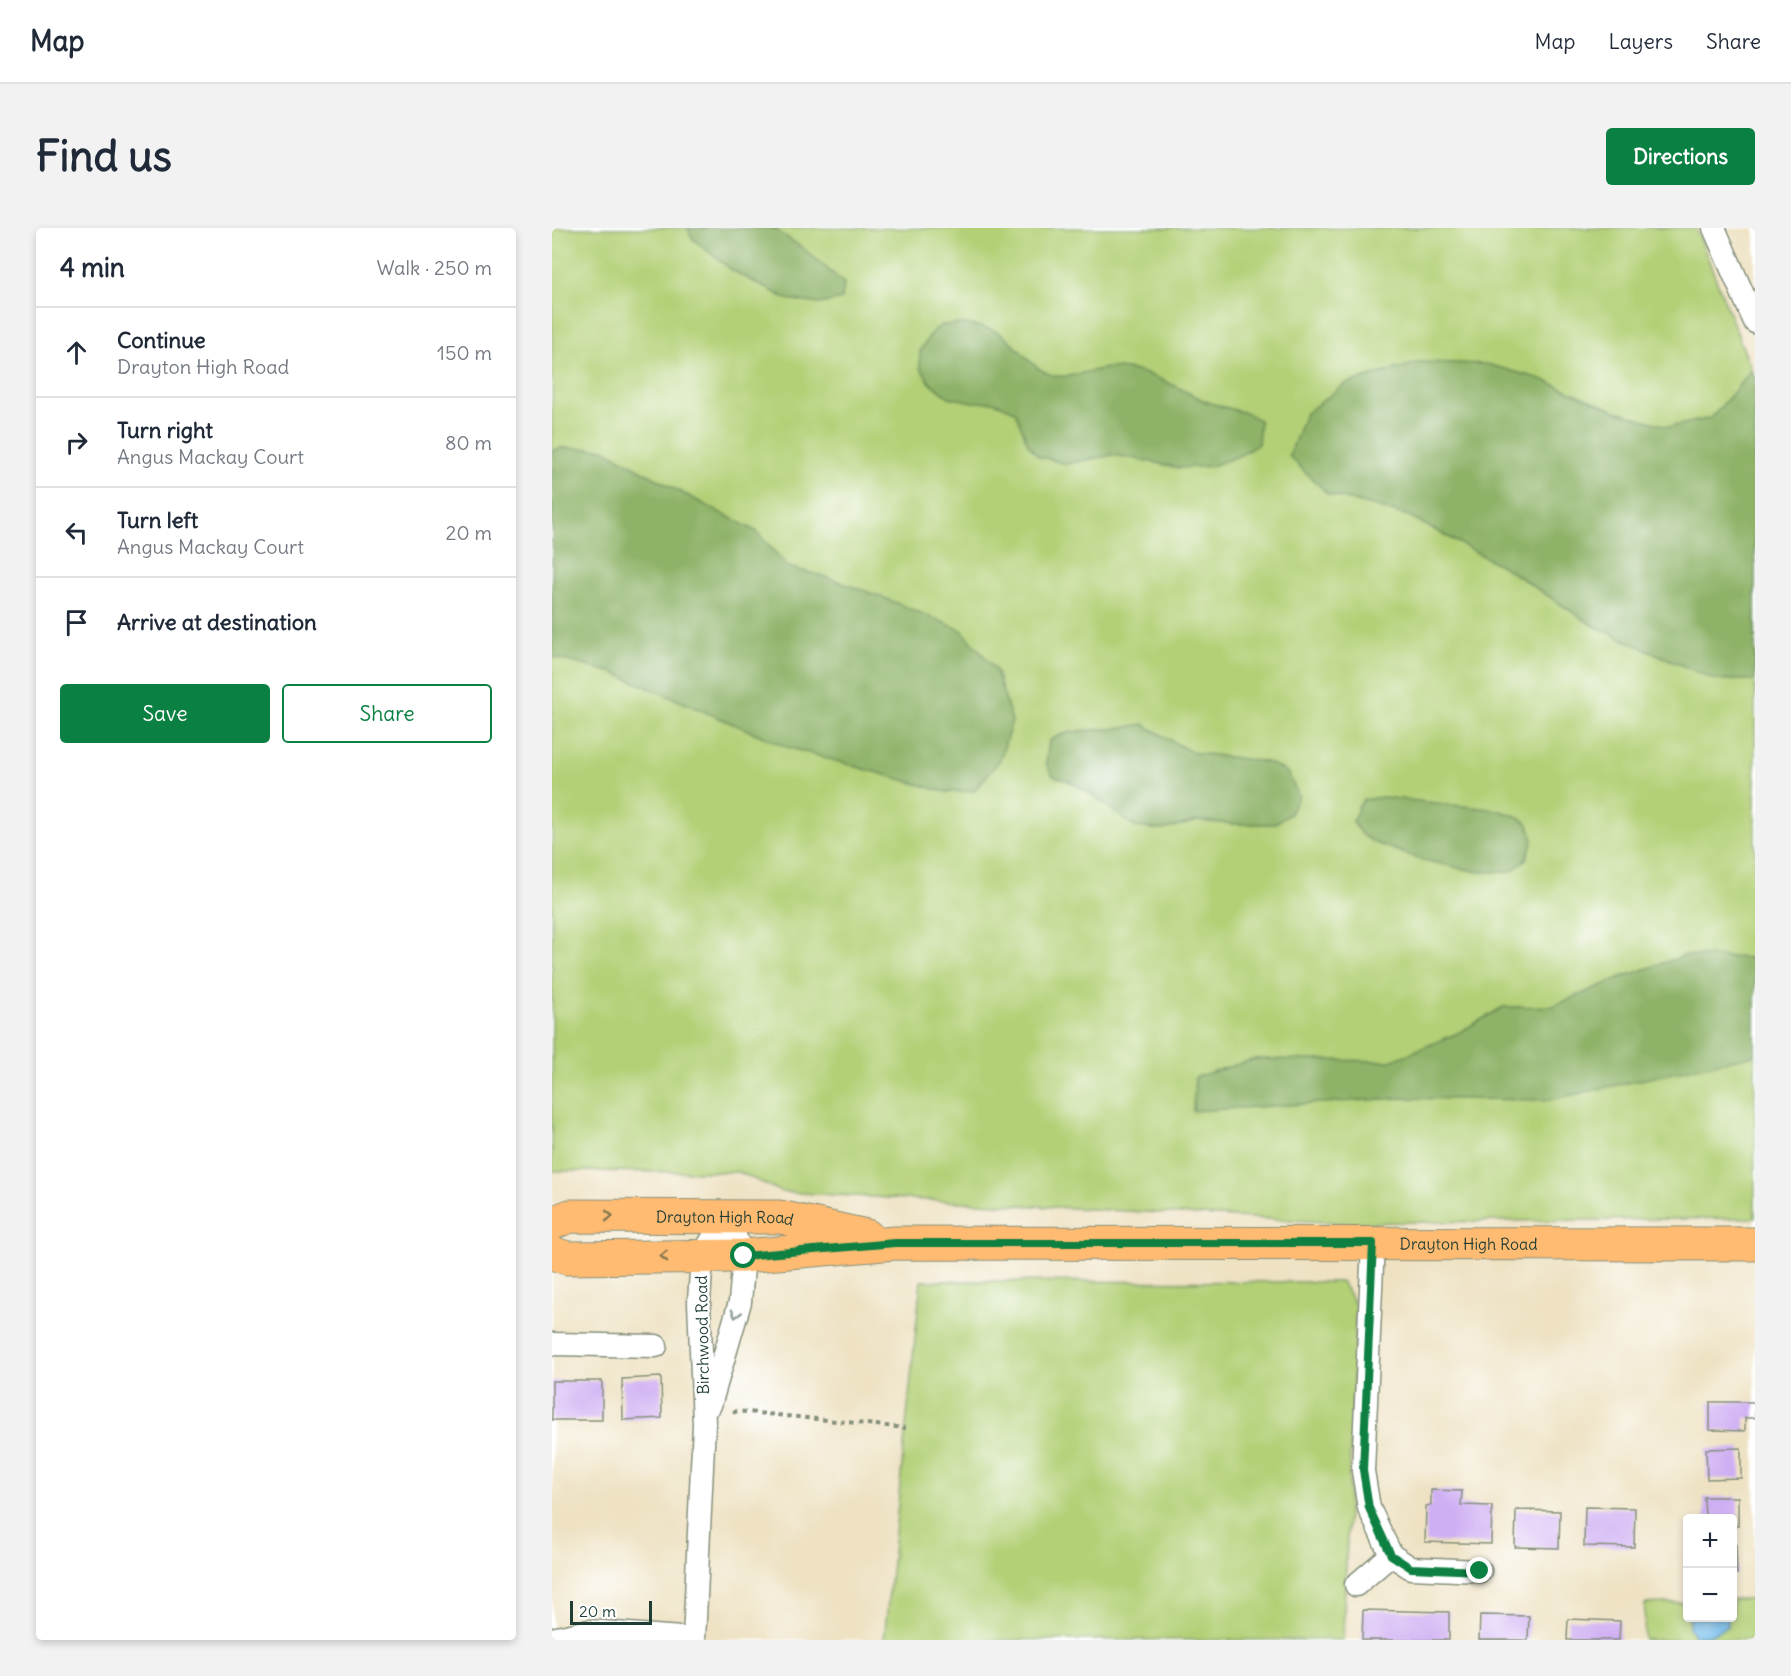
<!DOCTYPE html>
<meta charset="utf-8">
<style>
body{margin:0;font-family:Delius,sans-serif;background:#f2f2f3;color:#1f2937}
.controls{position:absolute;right:18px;bottom:18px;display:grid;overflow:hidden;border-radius:6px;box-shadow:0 3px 9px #0003}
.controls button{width:54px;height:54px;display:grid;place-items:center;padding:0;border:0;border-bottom:2px solid #e0e1e3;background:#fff;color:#1f2937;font:30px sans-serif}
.scale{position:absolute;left:18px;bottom:15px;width:82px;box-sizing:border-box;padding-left:6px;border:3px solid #1f3d34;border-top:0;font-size:16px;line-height:21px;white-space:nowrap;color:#1f3d34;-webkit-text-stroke:4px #fff;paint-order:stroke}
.stop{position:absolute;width:18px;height:18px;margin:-14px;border:4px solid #0b8043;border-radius:50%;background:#fff}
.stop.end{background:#0b8043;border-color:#fff;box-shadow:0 2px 6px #0008}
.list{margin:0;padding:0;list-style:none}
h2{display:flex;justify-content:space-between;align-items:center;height:78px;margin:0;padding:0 24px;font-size:26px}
h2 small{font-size:20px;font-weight:400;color:#747a83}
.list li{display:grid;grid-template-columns:39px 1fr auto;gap:18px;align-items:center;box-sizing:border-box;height:90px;padding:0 24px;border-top:2px solid #e0e1e3}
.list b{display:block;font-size:22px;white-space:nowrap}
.list p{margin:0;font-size:20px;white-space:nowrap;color:#747a83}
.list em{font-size:20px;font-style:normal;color:#747a83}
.actions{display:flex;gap:12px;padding:18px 24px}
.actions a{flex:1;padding:14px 0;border:2px solid #0b8043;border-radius:6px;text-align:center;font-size:21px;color:#0b8043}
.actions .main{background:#0b8043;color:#fff}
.icon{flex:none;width:33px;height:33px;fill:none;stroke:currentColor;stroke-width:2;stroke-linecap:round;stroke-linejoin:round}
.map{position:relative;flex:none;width:1203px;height:1412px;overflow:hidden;border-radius:6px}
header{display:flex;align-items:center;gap:36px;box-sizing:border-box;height:84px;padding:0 30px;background:#fff;border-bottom:2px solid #e0e1e3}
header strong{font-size:28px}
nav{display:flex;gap:33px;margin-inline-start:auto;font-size:21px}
.intro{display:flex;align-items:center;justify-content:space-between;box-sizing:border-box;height:144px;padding:0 36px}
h1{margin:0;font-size:42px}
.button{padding:15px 27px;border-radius:6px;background:#0b8043;color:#fff;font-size:21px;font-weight:700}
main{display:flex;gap:36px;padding:0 36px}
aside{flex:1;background:#fff;border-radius:6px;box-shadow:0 3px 9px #0003}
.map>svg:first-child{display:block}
.green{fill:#b3d077;stroke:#698656;stroke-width:1.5}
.forest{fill:#8eb268;stroke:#56784e;stroke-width:1.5}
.water{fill:#71bbea;stroke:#487c8f;stroke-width:1.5}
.building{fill:#cfaff3}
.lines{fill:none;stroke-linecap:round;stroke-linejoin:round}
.minor-casing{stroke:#86907c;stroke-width:25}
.primary-casing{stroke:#86907c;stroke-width:35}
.path{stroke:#86907c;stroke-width:4;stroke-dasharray:4.5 4.5;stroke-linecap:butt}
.minor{stroke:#fff;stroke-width:22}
.primary{stroke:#ffbb71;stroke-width:33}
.oneway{stroke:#84764f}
.oneway2{stroke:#8f9e9a}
.route{stroke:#0b8043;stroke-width:8}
.labels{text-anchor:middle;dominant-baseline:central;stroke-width:4.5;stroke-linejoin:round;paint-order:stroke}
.street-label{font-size:16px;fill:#1f3d34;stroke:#fff}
</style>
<header>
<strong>Map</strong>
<nav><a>Map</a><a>Layers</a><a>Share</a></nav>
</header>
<div class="intro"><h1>Find us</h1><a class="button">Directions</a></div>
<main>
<aside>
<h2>4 min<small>Walk · 250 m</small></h2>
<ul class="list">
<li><svg class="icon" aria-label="ahead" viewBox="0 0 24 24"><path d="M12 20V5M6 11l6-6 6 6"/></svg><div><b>Continue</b><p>Drayton High Road</p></div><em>150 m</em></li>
<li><svg class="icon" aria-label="right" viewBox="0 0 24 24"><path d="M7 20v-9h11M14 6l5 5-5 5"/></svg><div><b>Turn right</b><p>Angus Mackay Court</p></div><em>80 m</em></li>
<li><svg class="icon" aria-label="left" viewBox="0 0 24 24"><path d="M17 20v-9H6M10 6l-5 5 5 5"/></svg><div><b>Turn left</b><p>Angus Mackay Court</p></div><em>20 m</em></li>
<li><svg class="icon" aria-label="arrive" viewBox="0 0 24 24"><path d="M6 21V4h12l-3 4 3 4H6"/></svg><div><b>Arrive at destination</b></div></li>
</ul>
<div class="actions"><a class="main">Save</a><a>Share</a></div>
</aside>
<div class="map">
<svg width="1203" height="1412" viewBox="0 0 1203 1412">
<rect width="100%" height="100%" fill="#fff"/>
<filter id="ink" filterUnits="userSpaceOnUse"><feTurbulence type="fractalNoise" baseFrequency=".0167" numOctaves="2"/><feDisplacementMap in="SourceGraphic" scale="12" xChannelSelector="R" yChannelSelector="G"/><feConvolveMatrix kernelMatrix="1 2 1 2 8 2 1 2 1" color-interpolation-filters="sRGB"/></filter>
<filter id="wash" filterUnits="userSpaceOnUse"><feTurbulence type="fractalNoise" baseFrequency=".008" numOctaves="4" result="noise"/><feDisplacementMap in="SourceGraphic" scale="24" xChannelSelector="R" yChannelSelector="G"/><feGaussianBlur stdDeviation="1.35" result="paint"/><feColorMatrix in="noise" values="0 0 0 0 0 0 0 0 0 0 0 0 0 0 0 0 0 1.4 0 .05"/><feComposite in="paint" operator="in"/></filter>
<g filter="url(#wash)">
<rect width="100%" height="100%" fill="#eee2c3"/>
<path class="green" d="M0,0H1144L1203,151V990L791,995L230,964L187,944L0,943Z
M369,1053L790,1054L804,1078L791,1412H332Z
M1181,1371H1203V1412H1092L1093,1376L1135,1374L1136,1390H1180Z"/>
<path class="forest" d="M136,0H221L252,21L292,55L290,71L267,76L235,71L181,43L140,10Z
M412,96C422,98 438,99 447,105C467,116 477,140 500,147C519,152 541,140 559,140C593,139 623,159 653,173C671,181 693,181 708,193L706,216L689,227L660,238L627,240L591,232L560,227L514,236L486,228L476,216L463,183L442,174H420L397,169L378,155L368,139V123L380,104L390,97Z
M868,134L935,136L989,151L1064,183L1117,199L1159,190L1180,166L1199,142L1203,151V452H1163L1042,398L955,341L857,288L776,266L737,228L753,186L793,156Z
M9,220L52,221L119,259L204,303L236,339L271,348L330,369L410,402L444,442L460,493L448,532L422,563L393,564L235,519L62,445L0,429V223Z
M591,496L639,524L715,534L735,544L747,568L738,586L722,596H681L646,593L610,602L583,599L539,566L519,554L501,548L494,535L497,513C519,499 542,503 567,500C575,499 583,498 591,496Z
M830,569L946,582L969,590L977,597L981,613L974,631L960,643L927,644L870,632L821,614L809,606L801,594L806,580L811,572Z
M1134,727L1203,730V827L997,872L848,870L641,883L643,849L703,831L839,833L906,805L951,779L1001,778L1070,749Z"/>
<path class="water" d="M1137,1390H1174L1176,1398C1164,1405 1155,1409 1142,1408L1137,1399Z"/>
<g id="blocks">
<path class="building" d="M109,1149L110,1190L71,1192L70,1151Z
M0,1153H50V1192H0Z
M1158,1174H1203V1190H1193V1203L1158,1202Z
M1189,1220V1250L1155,1251L1154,1221Z
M879,1262L910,1263L909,1277L940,1278L939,1316L873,1314L874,1278L879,1277Z
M1152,1269H1186V1298H1180V1290H1153Z
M1033,1279L1083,1280L1082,1319L1032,1318Z
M964,1282L1008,1283L1007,1320L963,1319Z
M1180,1316H1184L1185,1346H1180Z
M811,1382L897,1384V1412H810Z
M928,1387L977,1388L976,1412H927Z
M1016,1391L1068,1393L1067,1412H1015Z"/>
</g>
</g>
<g filter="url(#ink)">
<use href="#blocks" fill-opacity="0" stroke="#86907c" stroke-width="1.5"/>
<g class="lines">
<defs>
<path id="minor" d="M1162,0L1203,94
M821,1015L811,1243L817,1280L839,1327L859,1340L928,1343
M0,1116L104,1118
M158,1177L188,1074L192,1028L174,989
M804,1357L839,1327
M0,1411L37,1403L142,1411
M142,1412L152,1196L147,1074L150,1028L174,989"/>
<g id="primary">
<path id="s1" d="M0,995L18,988L228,989L315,1008"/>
<path id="s2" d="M0,1025L15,1030L192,1028L343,1015L1203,1016"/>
</g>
</defs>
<use href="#minor" class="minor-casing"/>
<use href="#primary" class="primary-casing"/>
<path class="path" d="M181,1185L185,1183L354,1200"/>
<use href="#minor" class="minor"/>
<use href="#primary" class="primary"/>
</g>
<defs><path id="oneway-chevron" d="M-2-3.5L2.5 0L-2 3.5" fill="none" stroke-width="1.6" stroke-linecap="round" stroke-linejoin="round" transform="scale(1.5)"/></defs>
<g class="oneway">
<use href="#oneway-chevron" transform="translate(57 988)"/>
<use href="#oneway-chevron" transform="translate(112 1028) rotate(179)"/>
</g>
<use class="oneway2" href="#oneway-chevron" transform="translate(184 1086) rotate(106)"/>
</g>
<g class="lines" filter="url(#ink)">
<path class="route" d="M192,1028L343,1015H821L811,1242L817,1280L839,1327L859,1340L928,1343"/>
</g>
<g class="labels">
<g class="street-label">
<text stroke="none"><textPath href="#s1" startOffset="174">Drayton High Road</textPath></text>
<text stroke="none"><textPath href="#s2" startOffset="918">Drayton High Road</textPath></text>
<text transform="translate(150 1107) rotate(-91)">Birchwood Road</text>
</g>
</g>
</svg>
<div class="controls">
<button>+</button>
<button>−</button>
</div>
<div class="scale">20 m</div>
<div class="stop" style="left:192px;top:1028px"></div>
<div class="stop end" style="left:928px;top:1343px"></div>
</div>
</main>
